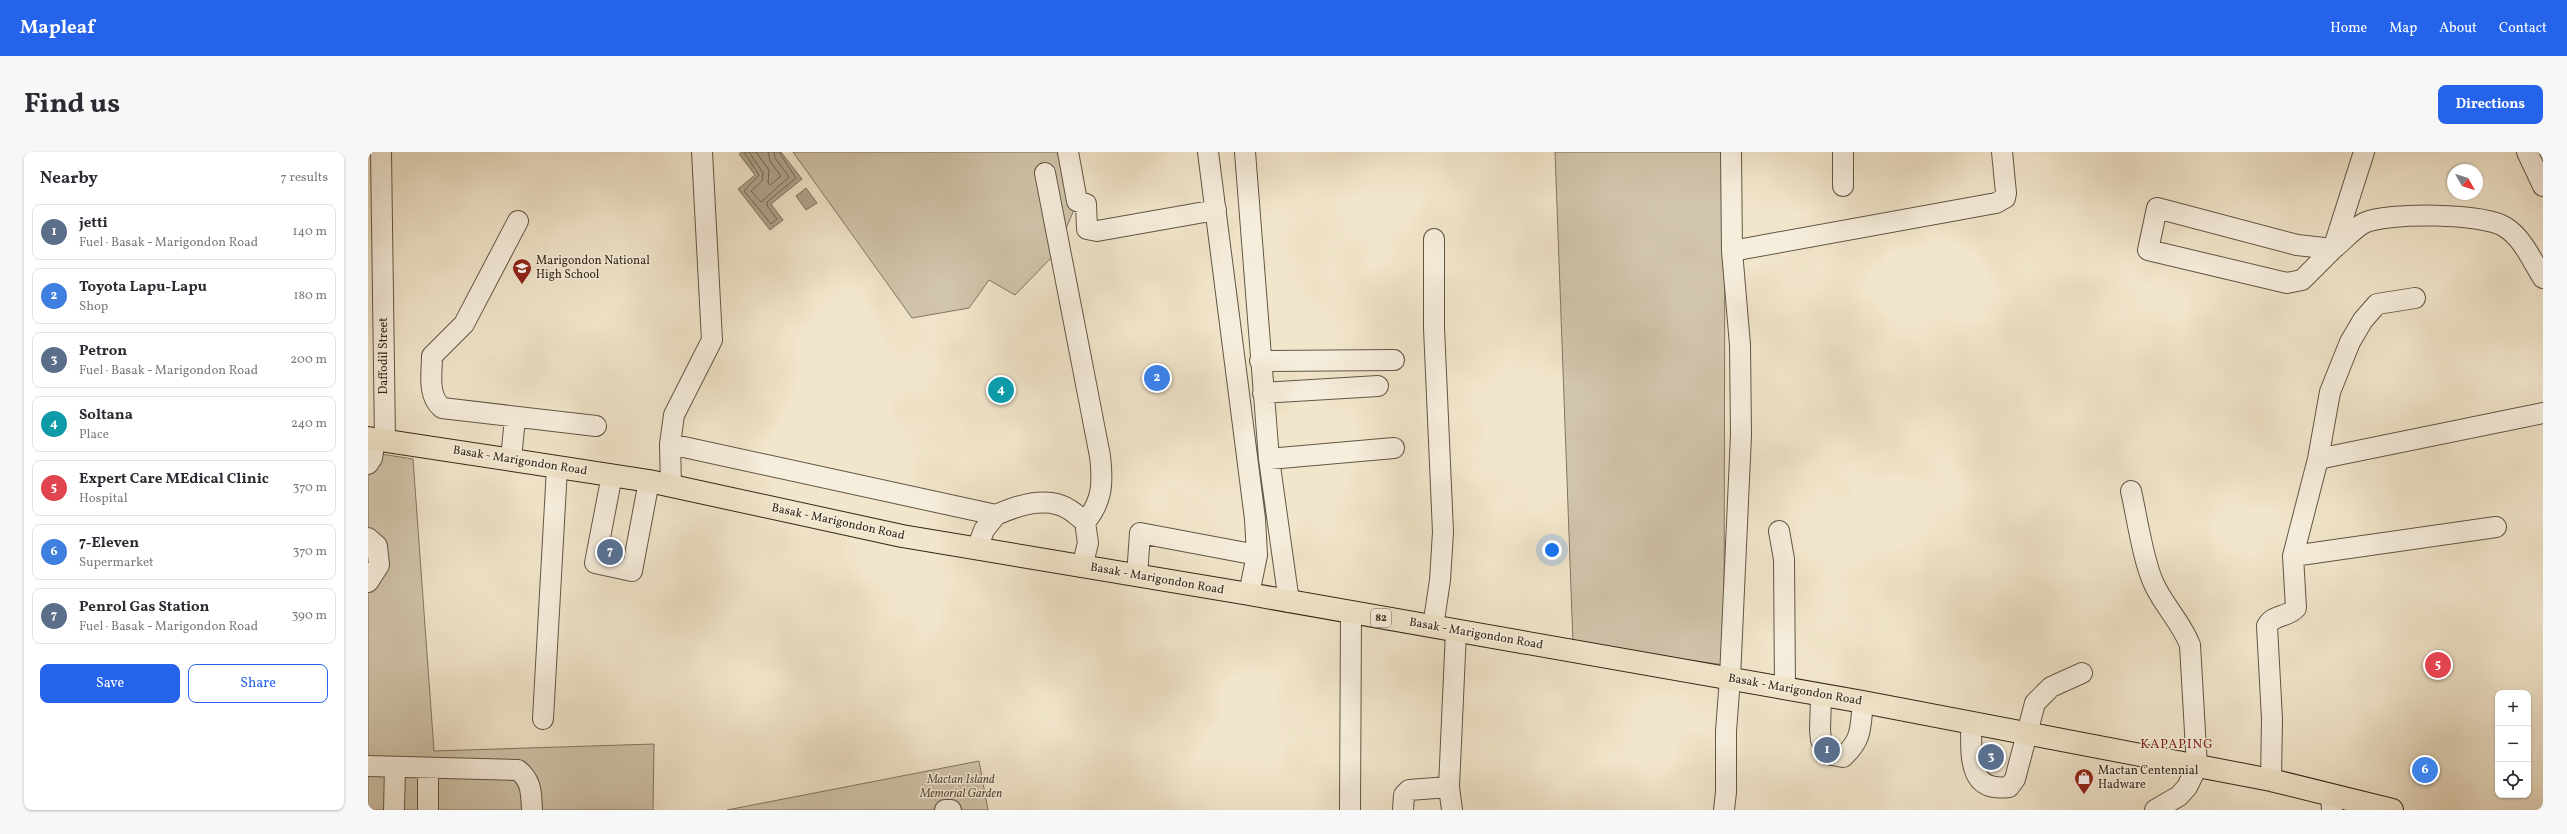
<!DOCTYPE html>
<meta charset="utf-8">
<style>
body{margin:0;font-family:Vollkorn,serif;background:#f7f7f7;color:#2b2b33}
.controls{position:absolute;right:12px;bottom:12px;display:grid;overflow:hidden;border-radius:8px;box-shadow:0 1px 3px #0004}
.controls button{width:36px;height:36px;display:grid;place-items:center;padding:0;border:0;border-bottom:1px solid #e1e1e2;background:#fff;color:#2b2b33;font:20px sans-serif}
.compass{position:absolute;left:2079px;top:12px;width:36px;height:36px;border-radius:50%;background:#fff;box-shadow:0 1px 3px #0004;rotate:129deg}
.you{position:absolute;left:1184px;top:398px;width:14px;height:14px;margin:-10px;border:3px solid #fff;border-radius:50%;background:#1a73e8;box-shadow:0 0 0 6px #1a73e833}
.badge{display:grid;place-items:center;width:26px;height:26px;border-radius:50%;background:#2563eb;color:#fff;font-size:13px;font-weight:700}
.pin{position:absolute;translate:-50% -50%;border:2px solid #fff;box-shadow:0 1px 4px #0006}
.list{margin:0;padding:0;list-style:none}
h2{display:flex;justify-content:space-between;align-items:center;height:52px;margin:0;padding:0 16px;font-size:17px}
h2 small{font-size:13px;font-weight:400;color:#7c7c81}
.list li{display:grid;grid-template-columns:26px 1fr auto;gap:12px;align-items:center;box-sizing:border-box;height:56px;margin:0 8px 8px;padding:0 8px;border:1px solid #e1e1e2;border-radius:8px}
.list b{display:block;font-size:15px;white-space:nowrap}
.list p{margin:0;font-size:13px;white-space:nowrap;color:#7c7c81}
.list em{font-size:13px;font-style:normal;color:#7c7c81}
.actions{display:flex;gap:8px;padding:12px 16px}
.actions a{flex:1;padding:9px 0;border:1px solid #2563eb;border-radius:8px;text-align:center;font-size:14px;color:#2563eb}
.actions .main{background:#2563eb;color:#fff}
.icon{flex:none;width:22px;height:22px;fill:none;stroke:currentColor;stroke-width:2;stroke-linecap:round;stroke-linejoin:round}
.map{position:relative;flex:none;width:2175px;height:658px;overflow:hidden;border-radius:8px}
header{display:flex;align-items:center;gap:24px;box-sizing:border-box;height:56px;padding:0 20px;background:#2563eb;color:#fff}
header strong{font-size:19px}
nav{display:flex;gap:22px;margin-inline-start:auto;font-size:14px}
.intro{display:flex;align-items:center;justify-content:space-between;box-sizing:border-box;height:96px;padding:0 24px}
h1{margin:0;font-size:28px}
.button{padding:10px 18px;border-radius:8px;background:#2563eb;color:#fff;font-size:14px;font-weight:700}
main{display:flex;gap:24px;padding:0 24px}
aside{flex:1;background:#fff;border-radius:8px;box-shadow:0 1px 3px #0004}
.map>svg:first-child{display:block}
.green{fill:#d1c5ac;stroke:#827662}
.water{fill:#b0a48e;stroke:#7e725e}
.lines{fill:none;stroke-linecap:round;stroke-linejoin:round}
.shore{stroke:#716652;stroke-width:1}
.minor-casing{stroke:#625644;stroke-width:22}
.major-casing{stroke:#322717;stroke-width:24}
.minor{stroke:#f6eedd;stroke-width:20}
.major{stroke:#f1e5cb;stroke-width:22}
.labels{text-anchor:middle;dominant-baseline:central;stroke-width:3;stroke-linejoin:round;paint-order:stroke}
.shield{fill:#f6eedd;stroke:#6d6352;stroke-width:1}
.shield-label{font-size:11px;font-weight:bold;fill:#322717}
.poi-label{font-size:12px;fill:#322717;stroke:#f6eedd;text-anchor:start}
.street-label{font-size:12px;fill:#322717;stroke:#f6eedd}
.park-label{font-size:12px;font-style:italic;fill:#5a4e3c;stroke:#f6eedd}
.neighbourhood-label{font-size:13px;letter-spacing:1px;fill:#7a1f14;stroke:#f6eedd}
</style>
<header>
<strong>Mapleaf</strong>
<nav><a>Home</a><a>Map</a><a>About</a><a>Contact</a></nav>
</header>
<div class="intro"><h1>Find us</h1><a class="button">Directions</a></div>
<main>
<aside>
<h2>Nearby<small>7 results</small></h2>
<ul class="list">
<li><span class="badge" style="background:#5c6f8a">1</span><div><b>jetti</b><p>Fuel · Basak - Marigondon Road</p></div><em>140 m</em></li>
<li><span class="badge" style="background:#3f7fe0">2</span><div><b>Toyota Lapu-Lapu</b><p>Shop</p></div><em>180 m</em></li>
<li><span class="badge" style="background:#5c6f8a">3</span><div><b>Petron</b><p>Fuel · Basak - Marigondon Road</p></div><em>200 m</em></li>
<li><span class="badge" style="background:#0f9aa8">4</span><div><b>Soltana</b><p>Place</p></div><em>240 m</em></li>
<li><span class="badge" style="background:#e0444e">5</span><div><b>Expert Care MEdical Clinic</b><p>Hospital</p></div><em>370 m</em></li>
<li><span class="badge" style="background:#3f7fe0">6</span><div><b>7-Eleven</b><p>Supermarket</p></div><em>370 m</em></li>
<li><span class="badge" style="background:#5c6f8a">7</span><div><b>Penrol Gas Station</b><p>Fuel · Basak - Marigondon Road</p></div><em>390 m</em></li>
</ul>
<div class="actions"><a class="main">Save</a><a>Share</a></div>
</aside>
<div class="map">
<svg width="2175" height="658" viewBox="0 0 2175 658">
<rect width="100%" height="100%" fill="#f1e5cb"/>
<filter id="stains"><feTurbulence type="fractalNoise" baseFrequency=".005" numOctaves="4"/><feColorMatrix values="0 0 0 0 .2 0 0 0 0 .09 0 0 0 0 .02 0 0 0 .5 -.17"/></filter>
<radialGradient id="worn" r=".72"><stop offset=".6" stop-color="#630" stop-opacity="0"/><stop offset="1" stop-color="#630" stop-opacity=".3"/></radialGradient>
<path class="green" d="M425,0H695L706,58L687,102L647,143L621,128L601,156L544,166Z
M1187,0H1357L1356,513L1205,491Z
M0,300L45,307L66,599L286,592L285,658H0Z
M611,609L620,658H359Z"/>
<path class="water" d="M374,0H413L434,27L403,52L415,68L402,78L370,37L387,23L371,2Z
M438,36L449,51L438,58L428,44Z"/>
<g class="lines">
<path class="shore" d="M376,0L391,23L376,39L403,72L409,67L400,55L399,50L428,26L411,0
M381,0L395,21L394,29L383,39L393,50L421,25L407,6L406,0
M388,0L401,18L400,31L402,33L413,24L402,9L400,0"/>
<defs>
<path id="minor" d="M13,0L17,288
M700,0L709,49L718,52L719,77L729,79L848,58
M840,0L887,367L889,403
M877,0L901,307L921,450
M1475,0V34
M1996,0L1965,97L1934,128L1919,131L1780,98L1789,56L1929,93L1965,97C1975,89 1985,77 1996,71C2019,60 2116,61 2137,75C2155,86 2164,109 2175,126
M2159,0L2175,34
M677,21L732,304C735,330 735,349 717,370
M150,69L96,172L64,204C64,222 59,243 74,256L228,274
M1364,99L1628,51L1637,46L1638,41L1634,0
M892,209L1026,208
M895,241L1010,234
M302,292L628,363C650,353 680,343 702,358C707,361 712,366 717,370L720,391L714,415
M143,307L147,266
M901,307L1026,296
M1950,307L2175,261
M0,312L4,306L7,287
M244,323L227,411L264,419L281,329
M303,334L302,292L306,263L344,188L334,0
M1763,339C1769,365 1775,409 1786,432C1796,454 1813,470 1822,493L1829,615L1819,635L1811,644L1787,658
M1411,379L1416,407L1417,537
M0,386L9,394L11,413L0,430
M609,397L616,378L628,363
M1925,404L2128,375
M769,424L772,381L889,403L881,442
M1065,475L1072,428L1075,380L1066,176V87
M1453,544L1452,578L1453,588L1459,602L1475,605C1495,587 1492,575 1495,550
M175,567L189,316
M1603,570C1604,599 1597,641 1641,635L1647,627L1667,551L1683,535L1714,521
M0,614L150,618C164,629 163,641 164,658
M1903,628L1904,567L1899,474C1905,462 1919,466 1928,456L1925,404L1950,307L1962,240L1982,190L1995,168L2009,152L2047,146
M1963,644L1964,658
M26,658L27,615
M60,658V616
M577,658H583
M982,658L983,461
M1035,658L1036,643L1041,638L1081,635
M1084,658L1081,635L1088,479
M1356,658L1358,640V579L1362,526L1373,283L1372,193L1364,99L1363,0"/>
<path id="major" d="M0,286L281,329L534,384L881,442L1495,550L1903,628L2024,658"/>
</defs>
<use href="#minor" class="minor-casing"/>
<use href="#major" class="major-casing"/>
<use href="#minor" class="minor"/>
<use href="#major" class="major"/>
</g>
<defs>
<symbol id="school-pin" viewBox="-11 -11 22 30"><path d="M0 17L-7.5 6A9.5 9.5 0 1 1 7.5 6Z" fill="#8f2418" stroke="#f6eedd"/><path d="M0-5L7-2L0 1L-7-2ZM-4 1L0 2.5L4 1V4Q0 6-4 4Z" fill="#fff"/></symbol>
<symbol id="shop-pin" viewBox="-11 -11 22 30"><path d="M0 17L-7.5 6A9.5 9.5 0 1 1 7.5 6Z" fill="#8f2418" stroke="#f6eedd"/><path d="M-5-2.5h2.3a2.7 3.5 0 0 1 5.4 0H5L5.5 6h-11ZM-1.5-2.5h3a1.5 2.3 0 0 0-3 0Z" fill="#fff"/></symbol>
</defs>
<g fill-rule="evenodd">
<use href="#school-pin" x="143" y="105" width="22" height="30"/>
<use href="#shop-pin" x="1705" y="615" width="22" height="30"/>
</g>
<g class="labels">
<rect class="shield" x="1003" y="457" width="20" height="18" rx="3"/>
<g class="shield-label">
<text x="1013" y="466">82</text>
</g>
<g class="poi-label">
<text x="168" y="109">Marigondon National<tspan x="168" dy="14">High School</tspan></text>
<text x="1730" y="619">Mactan Centennial<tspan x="1730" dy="14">Hadware</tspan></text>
</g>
<g class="street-label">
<text transform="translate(16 204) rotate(-90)">Daffodil Street</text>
<text transform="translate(152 309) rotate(9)">Basak - Marigondon Road</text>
<text transform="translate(470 370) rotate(12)">Basak - Marigondon Road</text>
<text transform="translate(789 427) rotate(10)">Basak - Marigondon Road</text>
<text transform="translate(1108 482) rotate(10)">Basak - Marigondon Road</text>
<text transform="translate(1427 538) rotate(10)">Basak - Marigondon Road</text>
</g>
<g class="park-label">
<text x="593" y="628">Mactan Island<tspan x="593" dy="14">Memorial Garden</tspan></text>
</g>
<g class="neighbourhood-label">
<text x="1809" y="593">KAPAPING</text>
</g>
</g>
<rect width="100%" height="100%" filter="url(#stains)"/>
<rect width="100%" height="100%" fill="url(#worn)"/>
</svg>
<div class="controls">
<button>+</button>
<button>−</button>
<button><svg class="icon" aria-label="locate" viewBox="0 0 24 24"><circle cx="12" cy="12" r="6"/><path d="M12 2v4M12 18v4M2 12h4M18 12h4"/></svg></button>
</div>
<svg class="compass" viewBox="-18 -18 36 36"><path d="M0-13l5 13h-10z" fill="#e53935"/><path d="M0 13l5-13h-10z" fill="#7c7c81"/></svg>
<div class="you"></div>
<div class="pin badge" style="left:1459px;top:598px;background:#5c6f8a">1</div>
<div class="pin badge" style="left:789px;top:226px;background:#3f7fe0">2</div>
<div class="pin badge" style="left:1623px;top:605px;background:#5c6f8a">3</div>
<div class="pin badge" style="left:633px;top:238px;background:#0f9aa8">4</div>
<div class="pin badge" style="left:2070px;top:513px;background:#e0444e">5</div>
<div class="pin badge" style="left:2057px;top:618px;background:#3f7fe0">6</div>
<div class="pin badge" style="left:242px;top:400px;background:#5c6f8a">7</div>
</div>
</main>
